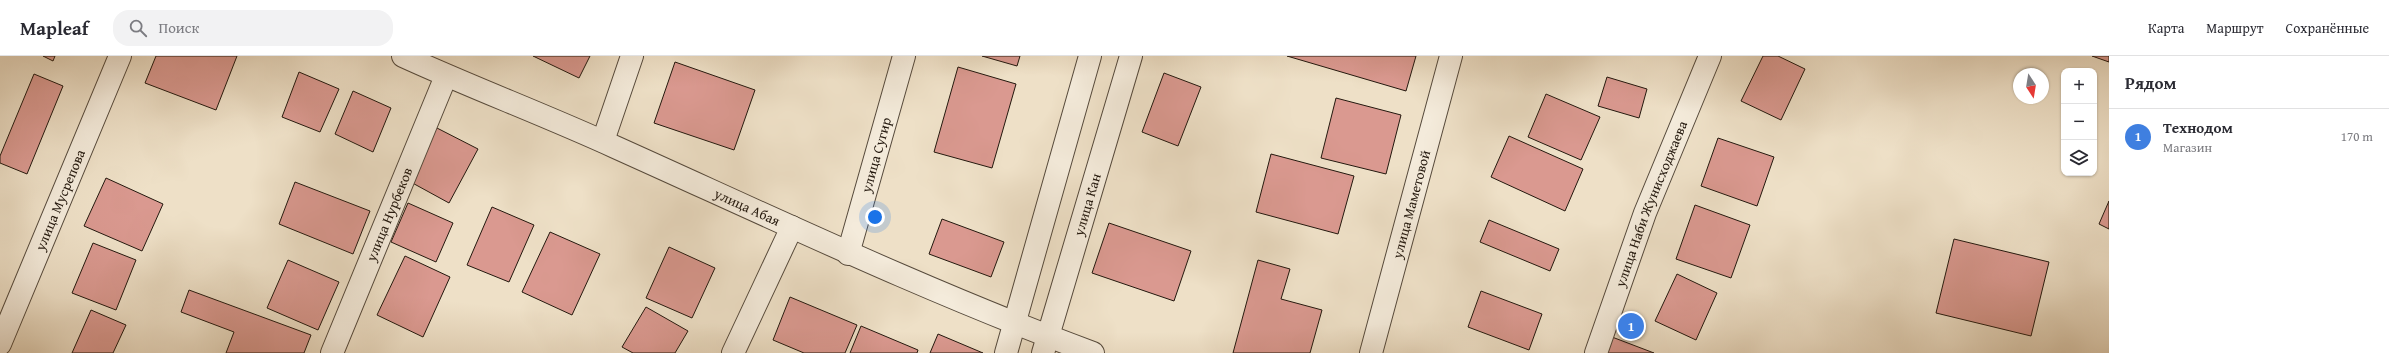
<!DOCTYPE html>
<html lang="ru">
<meta charset="utf-8">
<style>
body{margin:0;font-family:"Gentium Book Plus",serif;background:#f2f2f3;color:#2b2b33}
.controls{position:absolute;right:12px;top:12px;display:grid;overflow:hidden;border-radius:8px;box-shadow:0 1px 3px #0004}
.controls button{width:36px;height:36px;display:grid;place-items:center;padding:0;border:0;border-bottom:1px solid #e1e1e2;background:#fff;color:#2b2b33;font:20px sans-serif}
.compass{position:absolute;left:2013px;top:12px;width:36px;height:36px;border-radius:50%;background:#fff;box-shadow:0 1px 3px #0004;rotate:168deg}
.you{position:absolute;left:875px;top:161px;width:14px;height:14px;margin:-10px;border:3px solid #fff;border-radius:50%;background:#1a73e8;box-shadow:0 0 0 6px #1a73e833}
.badge{display:grid;place-items:center;width:26px;height:26px;border-radius:50%;background:#0f766e;color:#fff;font-size:13px;font-weight:700}
.pin{position:absolute;translate:-50% -50%;border:2px solid #fff;box-shadow:0 1px 4px #0006}
.list{margin:0;padding:0;list-style:none}
h2{display:flex;justify-content:space-between;align-items:center;height:52px;margin:0;padding:0 16px;font-size:17px}
h2 small{font-size:13px;font-weight:400;color:#7c7c81}
.list li{display:grid;grid-template-columns:26px 1fr auto;gap:12px;align-items:center;box-sizing:border-box;height:56px;padding:0 16px;border-top:1px solid #e1e1e2}
.list b{display:block;font-size:15px;white-space:nowrap}
.list p{margin:0;font-size:13px;white-space:nowrap;color:#7c7c81}
.list em{font-size:13px;font-style:normal;color:#7c7c81}
.icon{flex:none;width:22px;height:22px;fill:none;stroke:currentColor;stroke-width:2;stroke-linecap:round;stroke-linejoin:round}
.map{position:relative;flex:none;width:2109px;height:297px;overflow:hidden}
header{display:flex;align-items:center;gap:24px;box-sizing:border-box;height:56px;padding:0 20px;background:#fff;border-bottom:1px solid #e1e1e2}
header strong{font-size:19px}
nav{display:flex;gap:22px;margin-inline-start:auto;font-size:14px}
.search{width:280px;height:36px;background:#f2f2f3;display:flex;align-items:center;gap:10px;box-sizing:border-box;padding:0 14px;border-radius:16px;color:#7c7c81;font-size:15px}
main{display:flex}
aside{flex:1;background:#fff}
.map>svg:first-child{display:block}
.building{fill:#da9990;stroke:#23180e}
.lines{fill:none;stroke-linecap:round;stroke-linejoin:round}
.street-casing{stroke:#564a3c;stroke-width:24}
.street{stroke:#f4ebdb;stroke-width:22}
.labels{text-anchor:middle;dominant-baseline:central;stroke-width:3;stroke-linejoin:round;paint-order:stroke}
.street-label{font-size:14px;fill:#23180e;stroke:#f4ebdb}
</style>
<header>
<strong>Mapleaf</strong>
<div class="search"><svg class="icon" aria-label="search" viewBox="0 0 24 24"><circle cx="10" cy="10" r="6"/><path d="M15 15l6 6"/></svg>Поиск</div>
<nav><a>Карта</a><a>Маршрут</a><a>Сохранённые</a></nav>
</header>
<main>
<div class="map">
<svg width="2109" height="297" viewBox="0 0 2109 297">
<rect width="100%" height="100%" fill="#eee0c7"/>
<filter id="stains"><feTurbulence type="fractalNoise" baseFrequency=".005" numOctaves="4"/><feColorMatrix values="0 0 0 0 .2 0 0 0 0 .09 0 0 0 0 .02 0 0 0 .5 -.17"/></filter>
<radialGradient id="worn" r=".72"><stop offset=".6" stop-color="#630" stop-opacity="0"/><stop offset="1" stop-color="#630" stop-opacity=".3"/></radialGradient>
<path class="building" d="M43,0H55L53,5Z
M156,0H237L216,54L145,27Z
M533,0H590L579,22Z
M982,0H1020L1017,10Z
M1287,0H1416L1406,35Z
M1763,0H1778L1805,13L1781,64L1741,45Z
M2092,0H2109V6Z
M675,6L755,34L734,94L654,67Z
M958,11L1016,28L992,112L934,96Z
M299,16L339,33L320,76L282,61Z
M1164,17L1201,31L1178,90L1142,76Z
M34,18L63,30L27,118L0,107V100Z
M1607,21L1647,33L1639,62L1598,50Z
M353,35L391,52L373,96L335,78Z
M1546,38L1600,61L1581,104L1528,81Z
M1336,42L1401,59L1386,118L1321,102Z
M435,71L478,93L449,147L407,124Z
M1509,80L1583,113L1565,155L1491,121Z
M1718,82L1774,101L1757,150L1701,130Z
M1271,98L1354,120L1338,178L1256,156Z
M106,122L163,148L142,195L84,170Z
M295,126L370,155L353,198L279,168Z
M2109,145V173L2099,168Z
M408,147L453,167L436,206L391,186Z
M1695,149L1750,169L1731,222L1676,203Z
M492,151L534,169L509,226L467,209Z
M942,163L1004,186L991,221L929,198Z
M1489,164L1559,193L1550,215L1480,186Z
M1109,167L1191,195L1174,245L1092,217Z
M550,176L600,198L572,259L522,236Z
M1954,183L2049,206L2031,280L1936,257Z
M93,187L136,204L116,254L72,237Z
M669,191L715,212L692,262L646,242Z
M405,200L450,221L423,281L377,259Z
M288,204L339,226L318,274L267,252Z
M1258,204L1290,213L1281,243L1322,254L1310,297H1233Z
M1677,218L1717,237L1696,284L1655,265Z
M189,234L311,279L304,297H226L234,276L181,256Z
M1481,235L1542,258L1529,294L1468,271Z
M790,241L857,269L845,297H804L773,284Z
M646,251L688,275L675,297H633L622,291Z
M91,254L126,269L113,297H72Z
M861,270L918,294L917,297H850Z
M938,278L983,297H930Z
M1612,281L1654,297H1606Z"/>
<g class="lines">
<defs>
<g id="street">
<path id="s1" d="M403,0C473,32 545,59 615,91C773,162 930,237 1093,297"/>
<path d="M603,85L632,0"/>
<path id="s2" d="M848,198L904,0"/>
<path id="s3" d="M0,288L120,0"/>
<path id="s4" d="M332,297L446,20"/>
<path d="M733,297L792,171"/>
<path d="M1006,297L1090,0"/>
<path id="s5" d="M1043,297L1131,0"/>
<path id="s6" d="M1371,297L1451,0"/>
<path id="s7" d="M1596,297L1645,157L1710,0"/>
</g>
</defs>
<use href="#street" class="street-casing"/>
<use href="#street" class="street"/>
</g>
<g class="labels">
<g class="street-label">
<text stroke="none"><textPath href="#s2" startOffset="103">улица Сугир</textPath></text>
<text stroke="none"><textPath href="#s3" startOffset="156">улица Мусрепова</textPath></text>
<text stroke="none"><textPath href="#s5" startOffset="155">улица Кан</textPath></text>
<text stroke="none"><textPath href="#s6" startOffset="154">улица Маметовой</textPath></text>
<text stroke="none"><textPath href="#s7" startOffset="159">улица Наби Жунисходжаева</textPath></text>
<text stroke="none"><textPath href="#s1" startOffset="376">улица Абая</textPath></text>
<text stroke="none"><textPath href="#s4" startOffset="150">улица Нурбеков</textPath></text>
</g>
</g>
<rect width="100%" height="100%" filter="url(#stains)"/>
<rect width="100%" height="100%" fill="url(#worn)"/>
</svg>
<div class="controls">
<button>+</button>
<button>−</button>
<button><svg class="icon" aria-label="layers" viewBox="0 0 24 24"><path d="M12 4l9 5-9 5-9-5zM3 14l9 5 9-5"/></svg></button>
</div>
<svg class="compass" viewBox="-18 -18 36 36"><path d="M0-13l5 13h-10z" fill="#e53935"/><path d="M0 13l5-13h-10z" fill="#7c7c81"/></svg>
<div class="you"></div>
<div class="pin badge" style="left:1631px;top:270px;background:#3f7fe0">1</div>
</div>
<aside>
<h2>Рядом<small></small></h2>
<ul class="list">
<li><span class="badge" style="background:#3f7fe0">1</span><div><b>Технодом</b><p>Магазин</p></div><em>170 m</em></li>
</ul>
</aside>
</main>
